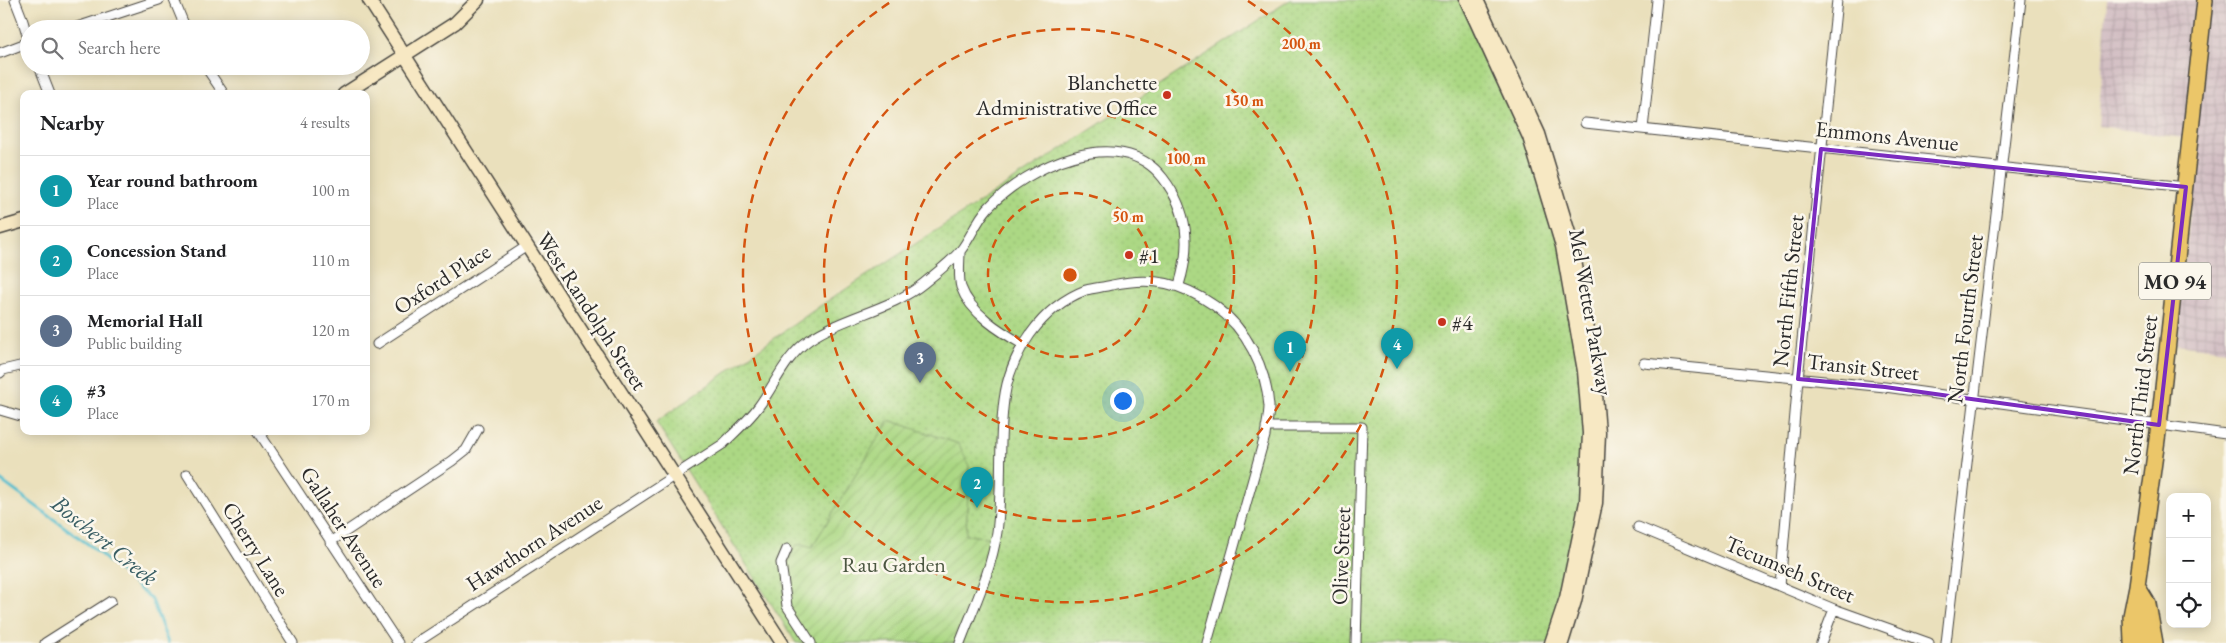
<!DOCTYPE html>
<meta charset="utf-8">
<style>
body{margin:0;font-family:"EB Garamond",serif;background:#f6f6f6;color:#202124}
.controls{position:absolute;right:15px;bottom:15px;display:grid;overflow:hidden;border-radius:10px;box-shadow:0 2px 12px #0003}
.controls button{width:45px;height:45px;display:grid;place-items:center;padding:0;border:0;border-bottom:1px solid #e0e0e0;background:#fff;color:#202124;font:25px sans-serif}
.you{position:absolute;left:1122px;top:400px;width:18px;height:18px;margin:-12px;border:4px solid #fff;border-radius:50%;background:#1a73e8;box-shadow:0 0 0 8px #1a73e833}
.badge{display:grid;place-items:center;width:32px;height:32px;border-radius:50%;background:#1a73e8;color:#fff;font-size:16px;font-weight:700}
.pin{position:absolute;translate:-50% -41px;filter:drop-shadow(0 1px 2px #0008)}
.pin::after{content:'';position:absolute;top:26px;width:18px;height:15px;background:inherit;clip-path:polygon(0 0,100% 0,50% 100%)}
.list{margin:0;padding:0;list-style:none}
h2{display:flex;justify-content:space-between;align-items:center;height:65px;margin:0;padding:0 20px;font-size:21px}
h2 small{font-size:16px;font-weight:400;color:#757577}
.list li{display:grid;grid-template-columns:32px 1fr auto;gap:15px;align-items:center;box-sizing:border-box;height:70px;padding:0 20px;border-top:1px solid #e0e0e0}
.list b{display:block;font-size:19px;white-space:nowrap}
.list p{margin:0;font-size:16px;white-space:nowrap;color:#757577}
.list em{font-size:16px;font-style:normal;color:#757577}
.icon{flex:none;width:28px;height:28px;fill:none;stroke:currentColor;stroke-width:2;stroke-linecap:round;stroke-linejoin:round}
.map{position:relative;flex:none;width:2226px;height:643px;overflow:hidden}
.search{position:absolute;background:#fff;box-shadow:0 2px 12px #0003;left:20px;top:20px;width:350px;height:55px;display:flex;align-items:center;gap:12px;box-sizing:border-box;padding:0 18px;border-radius:28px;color:#757577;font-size:19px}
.panel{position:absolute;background:#fff;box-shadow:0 2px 12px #0003;left:20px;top:90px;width:350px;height:345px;border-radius:10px}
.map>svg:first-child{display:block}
.industrial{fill:url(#industrial-grid)}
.park{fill:url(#park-dots);stroke:#6c8258}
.garden{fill:url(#garden-furrows);stroke:#6c8258}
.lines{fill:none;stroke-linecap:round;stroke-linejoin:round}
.stream{stroke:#53bece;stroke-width:3}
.street-casing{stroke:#484641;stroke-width:11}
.secondary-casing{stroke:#484641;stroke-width:15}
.primary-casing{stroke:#484641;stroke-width:18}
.street{stroke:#fff;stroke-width:9}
.secondary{stroke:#f7e8c3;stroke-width:12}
.primary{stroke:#ebc669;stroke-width:15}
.marked{fill:none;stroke:#7b2cbf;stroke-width:4;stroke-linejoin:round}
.ring{fill:none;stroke:#d5540f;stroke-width:2.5;stroke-dasharray:9 6}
.poi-dot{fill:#c8321e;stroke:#fbf7ec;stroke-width:2}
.labels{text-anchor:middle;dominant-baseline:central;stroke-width:5;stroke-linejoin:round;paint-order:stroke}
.shield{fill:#fbf7ec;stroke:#696865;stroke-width:1}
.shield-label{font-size:21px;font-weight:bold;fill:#2b2b2b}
.poi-label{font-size:22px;fill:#2b2b2b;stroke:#fbf7ec;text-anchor:start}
.street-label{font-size:22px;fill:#2b2b2b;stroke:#fbf7ec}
.park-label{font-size:22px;fill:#4b5641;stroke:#fbf7ec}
.water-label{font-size:24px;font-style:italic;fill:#395e64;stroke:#fbf7ec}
.centre{fill:#d5540f;stroke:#fbf7ec;stroke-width:2.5}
.ring-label{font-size:15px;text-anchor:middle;font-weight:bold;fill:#d5540f;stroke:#fbf7ec;stroke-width:5;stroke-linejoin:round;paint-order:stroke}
</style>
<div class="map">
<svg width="2226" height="643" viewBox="0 0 2226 643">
<defs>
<pattern id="industrial-grid" width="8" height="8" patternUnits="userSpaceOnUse" patternTransform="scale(1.25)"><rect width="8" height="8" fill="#d2bec3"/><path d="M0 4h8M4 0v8" fill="none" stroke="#b4a3a8"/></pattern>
<pattern id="park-dots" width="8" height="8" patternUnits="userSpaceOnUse" patternTransform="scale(1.25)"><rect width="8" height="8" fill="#acd884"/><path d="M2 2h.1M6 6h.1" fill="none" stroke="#94ba72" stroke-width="1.8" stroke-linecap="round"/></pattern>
<pattern id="garden-furrows" width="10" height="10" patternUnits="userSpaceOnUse" patternTransform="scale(1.25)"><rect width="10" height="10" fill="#acd884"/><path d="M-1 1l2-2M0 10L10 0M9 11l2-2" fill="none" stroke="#94ba72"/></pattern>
</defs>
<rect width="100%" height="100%" fill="#fbf7ec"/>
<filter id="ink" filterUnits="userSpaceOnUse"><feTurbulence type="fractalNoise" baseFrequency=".02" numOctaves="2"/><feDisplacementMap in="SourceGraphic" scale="10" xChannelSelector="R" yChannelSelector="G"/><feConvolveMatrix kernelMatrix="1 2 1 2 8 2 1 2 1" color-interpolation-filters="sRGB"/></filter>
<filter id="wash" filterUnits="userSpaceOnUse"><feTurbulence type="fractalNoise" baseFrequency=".0096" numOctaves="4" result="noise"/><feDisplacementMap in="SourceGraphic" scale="20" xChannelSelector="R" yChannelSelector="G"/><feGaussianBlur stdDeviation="1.12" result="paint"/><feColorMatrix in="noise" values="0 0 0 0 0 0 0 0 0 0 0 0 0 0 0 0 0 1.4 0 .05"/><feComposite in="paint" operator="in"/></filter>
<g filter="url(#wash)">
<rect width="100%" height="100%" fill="#eae0bc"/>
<path class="industrial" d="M2107,0H2226V350L2176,344L2198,140L2098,126Z"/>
<path class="park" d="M1290,0H1465L1529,137L1562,246L1584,371L1586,502L1551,643H796L656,422L820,306Z"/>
<path class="garden" d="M889,420L959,444L969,466L966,535L996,538L960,643H811C786,605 774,592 795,546L801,544L812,547Z"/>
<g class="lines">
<path class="stream" d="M0,480L92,547L152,600L168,643"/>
</g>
</g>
<g filter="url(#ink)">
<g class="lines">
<defs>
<path id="street" d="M15,0L22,18L29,41
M174,0L186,29
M71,29L159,0
M0,53L29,42
M39,66L50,94
M205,66L224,94
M1585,123L2186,187
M1643,129L1657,0
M960,251C960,262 958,276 961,287C970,313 1001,332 1024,345
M377,344L527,246
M1644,363L1885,387L2226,434
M0,373L3,370L24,365
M0,410L24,417
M1266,427H1362L1356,643
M258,431L398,643
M187,474L293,643
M1638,527L1834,609L1929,643
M330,542L452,461L466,450L478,429
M787,549L781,563L787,606L811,643
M1780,586L1798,379L1837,0
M45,643L111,601
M416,643L723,444C735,432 749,420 759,406C776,383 785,357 809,340C844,316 891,310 924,283C936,273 951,262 961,250C971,237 977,220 988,208C1026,167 1120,122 1163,178C1189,212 1191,246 1179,285
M960,643C974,606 991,572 997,532C1003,488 998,444 1004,400C1010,354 1041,307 1086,290C1094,288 1104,287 1112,285C1153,276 1182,283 1215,306C1247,329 1266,368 1269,406C1269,416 1266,427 1265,436L1207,643
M1821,643L1834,609
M1946,643L2021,0"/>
<path id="secondary" d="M369,0L782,643
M1466,0L1529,137L1562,246L1584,371L1589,433L1586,502L1566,598L1551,643
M1477,0L1539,134L1572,243L1594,369L1599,433L1596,503L1575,601L1562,643
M344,94L455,23L478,0
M0,228L24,221"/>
<path id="primary" d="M2137,586L2148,604L2155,643
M2138,610L2143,643
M2132,643L2131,616L2137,586L2159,425L2205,0"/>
</defs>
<use href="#street" class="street-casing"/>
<use href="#secondary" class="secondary-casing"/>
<use href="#primary" class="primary-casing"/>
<use href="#street" class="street"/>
<use href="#secondary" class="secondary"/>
<use href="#primary" class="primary"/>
</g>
</g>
<path class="marked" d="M1821,149L2186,187L2159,425L1885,387L1798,379Z"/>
<g class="ring">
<circle cx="1070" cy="275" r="82"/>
<circle cx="1070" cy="275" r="164"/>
<circle cx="1070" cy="275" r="246"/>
<path d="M1248 1A327 327 0 1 1 892 1"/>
</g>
<g class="poi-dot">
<circle cx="1167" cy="95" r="5"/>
<circle cx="1129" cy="255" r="5"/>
<circle cx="1442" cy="322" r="5"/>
</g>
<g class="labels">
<rect class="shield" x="2139" y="262.5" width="72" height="37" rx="4"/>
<g class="shield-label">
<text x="2175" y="281">MO 94</text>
</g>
<g class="poi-label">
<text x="1157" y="82" text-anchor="end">Blanchette<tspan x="1157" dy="25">Administrative Office</tspan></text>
<text x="1139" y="255">#1</text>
<text x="1452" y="322">#4</text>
</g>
<g class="street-label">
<text transform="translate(1887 136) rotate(6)">Emmons Avenue</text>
<text transform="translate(442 279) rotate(-33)">Oxford Place</text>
<text transform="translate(1788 291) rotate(-84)">North Fifth Street</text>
<text transform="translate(592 311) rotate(57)">West Randolph Street</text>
<text transform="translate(1591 312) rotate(80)">Mel Wetter Parkway</text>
<text transform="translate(1965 319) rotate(-83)">North Fourth Street</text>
<text transform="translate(1863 367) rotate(6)">Transit Street</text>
<text transform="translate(2140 395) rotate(-83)">North Third Street</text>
<text transform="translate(344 527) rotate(57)">Gallaher Avenue</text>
<text transform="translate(534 543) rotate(-33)">Hawthorn Avenue</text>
<text transform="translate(256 549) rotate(58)">Cherry Lane</text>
<text transform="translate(1341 556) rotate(-88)">Olive Street</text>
<text transform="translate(1790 569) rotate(23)">Tecumseh Street</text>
</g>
<g class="park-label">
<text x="894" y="564">Rau Garden</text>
</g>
<g class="water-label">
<text transform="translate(105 540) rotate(39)">Boschert Creek</text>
</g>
</g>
<circle cx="1070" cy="275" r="8" class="centre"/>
<g class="ring-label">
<text x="1301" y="49">200 m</text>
<text x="1244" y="106">150 m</text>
<text x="1186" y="164">100 m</text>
<text x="1128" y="222">50 m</text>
</g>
</svg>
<div class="controls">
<button>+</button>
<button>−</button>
<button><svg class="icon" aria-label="locate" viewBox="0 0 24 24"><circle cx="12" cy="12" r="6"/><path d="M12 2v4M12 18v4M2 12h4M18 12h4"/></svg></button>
</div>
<div class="you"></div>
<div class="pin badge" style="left:1290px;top:372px;background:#0f9aa8">1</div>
<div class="pin badge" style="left:977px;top:508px;background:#0f9aa8">2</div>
<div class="pin badge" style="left:920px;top:383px;background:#5c6f8a">3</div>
<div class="pin badge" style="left:1397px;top:369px;background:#0f9aa8">4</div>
<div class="search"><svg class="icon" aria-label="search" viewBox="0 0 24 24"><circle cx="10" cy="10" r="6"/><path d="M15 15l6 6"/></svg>Search here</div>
<section class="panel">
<h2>Nearby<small>4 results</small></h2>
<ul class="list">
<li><span class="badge" style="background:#0f9aa8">1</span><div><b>Year round bathroom</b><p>Place</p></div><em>100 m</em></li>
<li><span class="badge" style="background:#0f9aa8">2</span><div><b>Concession Stand</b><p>Place</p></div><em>110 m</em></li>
<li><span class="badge" style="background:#5c6f8a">3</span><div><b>Memorial Hall</b><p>Public building</p></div><em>120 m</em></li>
<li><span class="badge" style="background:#0f9aa8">4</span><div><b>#3</b><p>Place</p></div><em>170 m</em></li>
</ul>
</section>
</div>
